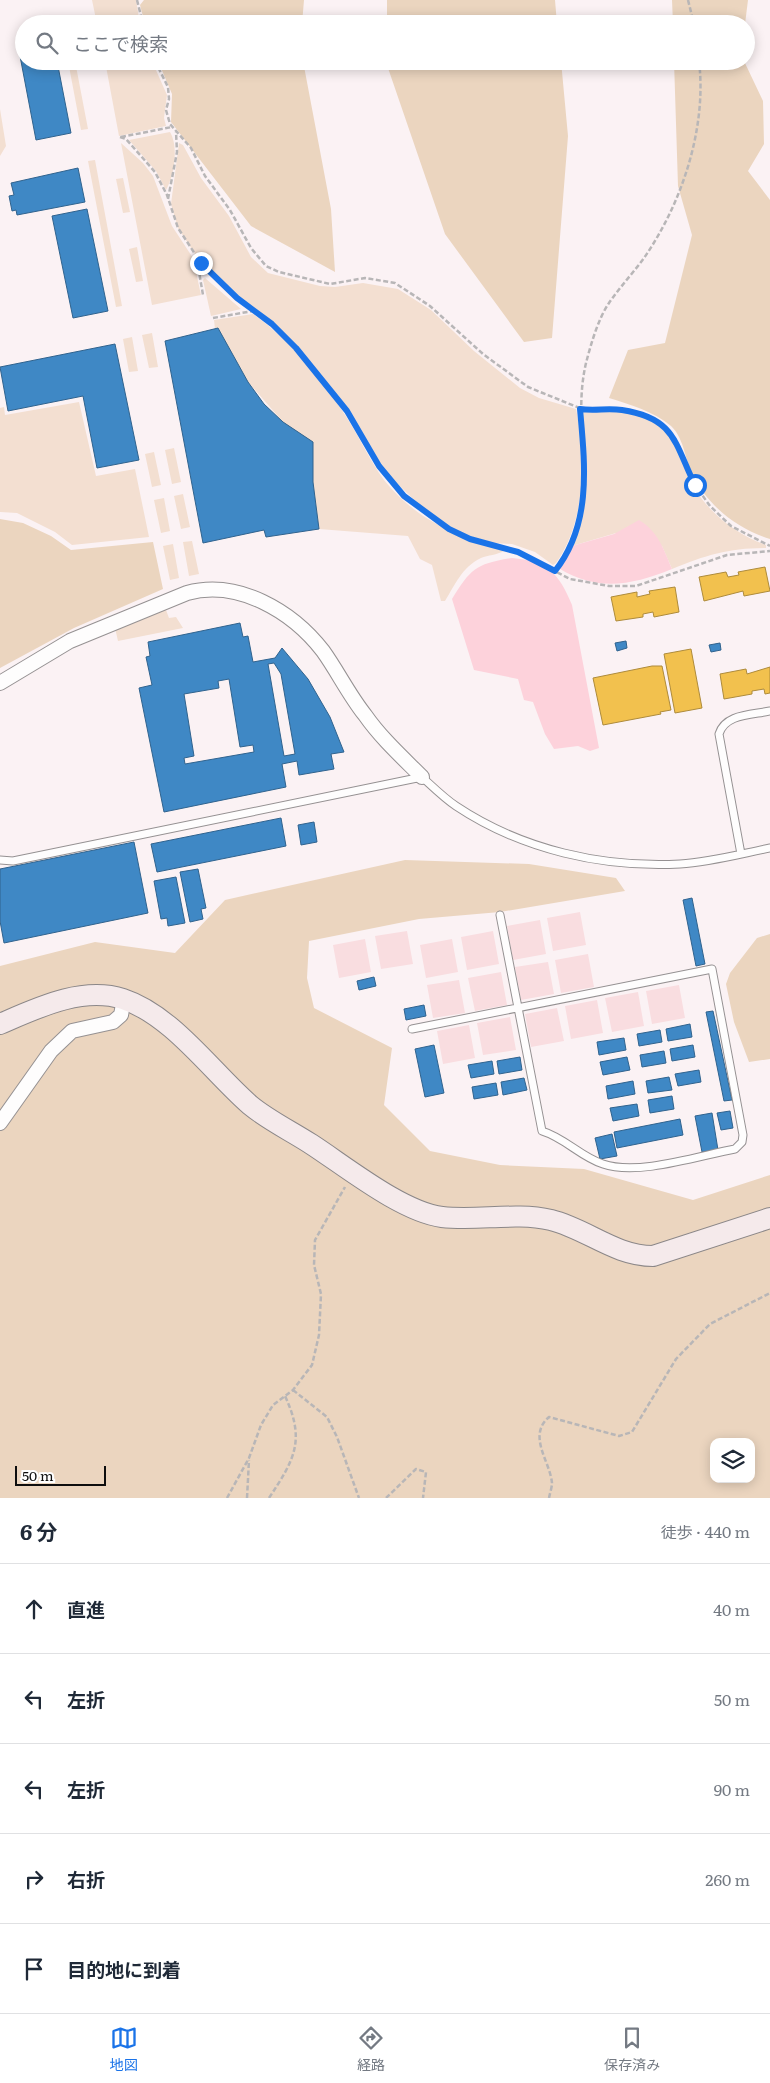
<!DOCTYPE html>
<html lang="ja">
<meta charset="utf-8">
<style>
body{margin:0;font-family:Literata,"Noto Sans JP",serif;background:#f6f6f7;color:#1f2937}
.controls{position:absolute;right:15px;bottom:15px;display:grid;overflow:hidden;border-radius:10px;box-shadow:0 2px 12px #0003}
.controls button{width:45px;height:45px;display:grid;place-items:center;padding:0;border:0;border-bottom:1px solid #e0e1e3;background:#fff;color:#1f2937;font:25px sans-serif}
.scale{position:absolute;left:15px;bottom:12px;width:91px;box-sizing:border-box;padding-left:5px;border:2px solid #0e0e0e;border-top:0;font-size:14px;line-height:18px;white-space:nowrap;color:#0e0e0e;-webkit-text-stroke:4px #fff;paint-order:stroke}
.stop{position:absolute;width:15px;height:15px;margin:-11px;border:4px solid #1a73e8;border-radius:50%;background:#fff}
.stop.end{background:#1a73e8;border-color:#fff;box-shadow:0 1px 5px #0008}
.list{margin:0;padding:0;list-style:none}
h2{display:flex;justify-content:space-between;align-items:center;height:65px;margin:0;padding:0 20px;font-size:21px}
h2 small{font-size:16px;font-weight:400;color:#747a83}
.list li{display:grid;grid-template-columns:32px 1fr auto;gap:15px;align-items:center;box-sizing:border-box;height:90px;padding:0 20px;border-top:1px solid #e0e1e3}
.list b{display:block;font-size:19px;white-space:nowrap}
.list em{font-size:16px;font-style:normal;color:#747a83}
.icon{flex:none;width:28px;height:28px;fill:none;stroke:currentColor;stroke-width:2;stroke-linecap:round;stroke-linejoin:round}
.map{position:relative;flex:none;width:770px;height:1498px;overflow:hidden}
.search{position:absolute;background:#fff;box-shadow:0 2px 12px #0003;left:15px;right:15px;top:15px;height:55px;display:flex;align-items:center;gap:12px;box-sizing:border-box;padding:0 18px;border-radius:28px;color:#747a83;font-size:19px}
.sheet{height:515px;background:#fff}
nav{display:flex;justify-content:space-around;align-items:center;box-sizing:border-box;height:70px;border-top:1px solid #e0e1e3;background:#fff;font-size:14px;color:#747a83}
nav a{display:grid;justify-items:center;gap:2px}
nav .on{color:#1a73e8}
.map>svg:first-child{display:block}
.farmland{fill:#f9dde0}
.green{fill:#f3dfd1}
.forest{fill:#ebd5bf;fill-rule:evenodd}
.sand{fill:#fdd2db}
.homes{fill:#f2c14e;stroke:#ae8b3b}
.schools{fill:#3f88c5;stroke:#30638e;fill-rule:evenodd}
.lines{fill:none;stroke-linecap:round;stroke-linejoin:round}
.lane-casing{stroke:#959192;stroke-width:9}
.street-casing{stroke:#959192;stroke-width:16}
.secondary-casing{stroke:#8b8788;stroke-width:22}
.path{stroke:#b8b6b7;stroke-width:2.5;stroke-dasharray:5 2.5;stroke-linecap:butt}
.lane{stroke:#fefdfd;stroke-width:7}
.street{stroke:#fefdfd;stroke-width:14}
.secondary{stroke:#f5eaeb;stroke-width:20}
.route{stroke:#1a73e8;stroke-width:6}
</style>
<div class="map">
<svg width="770" height="1498" viewBox="0 0 770 1498">
<rect width="100%" height="100%" fill="#fbf2f4"/>
<path class="farmland" d="M580,912L586,945L553,951L547,918Z
M540,920L546,954L513,960L507,926Z
M407,931L413,964L381,969L375,936Z
M493,931L499,964L467,970L461,937Z
M365,939L371,972L339,978L333,945Z
M452,939L458,972L426,978L420,945Z
M588,954L594,987L561,993L555,960Z
M548,962L554,994L521,1000L515,967Z
M501,972L507,1005L475,1011L468,978Z
M459,980L465,1013L433,1018L427,985Z
M679,985L685,1018L652,1024L646,991Z
M638,992L644,1026L612,1032L605,998Z
M597,1000L603,1033L571,1039L565,1006Z
M557,1008L564,1041L531,1047L525,1014Z
M510,1017L516,1050L483,1055L477,1023Z
M469,1025L475,1058L443,1064L437,1031Z"/>
<path class="green" d="M92,0H136L140,24H97Z
M68,61H75L88,129L81,130Z
M105,61H152L167,95L164,118L166,126L119,136Z
M0,109L6,146L0,156Z
M170,132C179,147 174,176 166,190L156,171L129,140Z
M121,143L143,163L153,176L172,226L193,258L201,295L152,305Z
M179,143L183,145L201,178L229,216L251,257L268,273L320,286L335,287L363,283L398,289L431,310L474,351L520,388L539,398L576,409C586,458 586,521 556,563L553,565L535,552L512,544L494,543L463,534L430,515L385,472L348,411L300,351L273,324L228,290L205,269L178,228L171,204Z
M95,160L122,306L116,307L88,161Z
M123,178L130,212L123,213L116,179Z
M137,247L143,281L136,282L129,249Z
M205,278L241,309L211,316L203,280Z
M253,314C290,340 323,379 347,418C360,438 370,461 384,480C414,518 458,539 504,548V551C497,555 488,555 481,558C462,567 455,585 445,601H441L432,565L420,559L408,536L319,529L313,482L283,422L248,382L218,328L215,329L214,320Z
M152,333L158,367L149,368L142,335Z
M132,337L138,371L129,372L123,339Z
M79,402L96,476L135,469L149,537L72,545L55,532L17,513L0,512V408L4,407L5,415Z
M583,410C608,411 630,409 654,421C676,433 680,461 691,482C706,511 735,534 766,545V548C729,548 706,555 672,569L662,546L616,533L572,546C588,500 585,459 580,411Z
M174,448L181,482L172,484L165,450Z
M154,452L161,485L152,487L145,454Z
M183,494L190,527L181,529L174,496Z
M164,498L170,531L161,533L154,500Z
M192,541L199,574L189,576L183,542Z
M173,544L179,578L170,580L163,546Z
M166,610L169,618L176,617L183,628L118,641L115,628Z"/>
<path class="forest" d="M144,0H304L302,24H145L140,5Z
M387,0H555L557,24H387Z
M672,0H748L745,24H673Z
M158,61H303L331,209L335,272L251,226L171,122L172,94Z
M388,61H561L568,136L552,338L524,342L445,234L388,68Z
M674,61H744L763,101L764,144L748,171L770,200V539C737,529 705,504 691,471C685,457 683,437 671,426C653,411 631,405 609,398L628,350L665,343L692,235L678,186Z
M0,519L23,523L51,536L71,550L153,542L163,589L74,628L0,668Z
M405,860L529,864L616,878L625,891L500,912L419,919L309,941L307,978L314,1008L392,1048L384,1105L430,1151L500,1165L584,1169L693,1200L770,1175V1498H0V966L95,942L175,953L225,900ZM714,1442H751V1479H714Z
M770,934V1059L749,1062L734,1022L726,984L730,973L757,938Z"/>
<path class="sand" d="M639,520C658,531 664,550 672,569C632,585 599,592 560,569L559,565L572,546L614,534Z
M512,558C547,561 559,573 572,605L599,748L590,751L578,746L554,749L545,734L533,702L524,700L518,679L474,670L452,599C471,569 475,564 512,558Z"/>
<path class="homes" d="M765,567L770,591L744,596L743,591L704,601L699,577L726,572L728,577L739,575L738,572Z
M675,587L679,612L654,617L653,612L643,614V617L616,621L611,597L637,592V597L650,594L649,591Z
M691,649L702,708L675,713L664,654Z
M652,666H662L671,710L660,712L661,714L603,725L593,678Z
M770,667V693L765,694L764,689L752,691V694L724,699L720,674L746,669L747,674Z"/>
<path class="schools" d="M20,56H24V61H57L71,133L36,140Z
M78,168L85,202L17,215L16,210L12,211L9,196L14,195L11,183Z
M87,209L108,311L73,318L52,216Z
M218,328L248,382L264,404L283,422L313,442V482L319,529L266,537L264,530L203,543L165,341Z
M115,344L139,460L97,468L83,396L8,411L0,367Z
M240,623L243,637L248,636L253,662L275,658L282,648L308,679L330,717L344,752L331,754L334,769L299,775L297,761L282,764L286,787L164,812L139,688L152,685L146,657L150,656L148,642ZM274,663L281,674L295,754L284,756L268,664ZM229,679L240,747L253,745L254,752L185,764L184,758L194,756L184,694L219,688L218,681Z
M626,641L627,648L617,651L615,643Z
M720,643L721,650L711,652L709,645Z
M281,818L286,846L157,872L151,844Z
M314,822L317,842L301,845L298,825Z
M134,842L148,913L4,943L0,921V869Z
M198,869L206,908L201,909L203,919L190,922L180,872Z
M176,877L185,923L168,926L167,918L161,919L154,881Z
M692,898L705,964L696,966L683,900Z
M374,977L376,986L359,990L357,981Z
M424,1005L426,1016L406,1020L404,1009Z
M713,1011L732,1100L724,1101L706,1012Z
M690,1024L692,1037L668,1041L666,1029Z
M660,1030L662,1042L639,1046L637,1034Z
M624,1038L626,1050L599,1055L597,1042Z
M434,1045L444,1093L425,1097L415,1049Z
M693,1045L695,1057L672,1061L670,1049Z
M664,1051L666,1063L642,1067L640,1055Z
M520,1057L522,1070L499,1074L497,1061Z
M627,1057L630,1070L603,1075L600,1062Z
M492,1061L494,1074L471,1078L468,1065Z
M699,1070L701,1082L678,1086L675,1074Z
M669,1077L672,1090L648,1093L646,1081Z
M524,1078L527,1090L503,1095L501,1082Z
M633,1081L635,1094L608,1099L606,1086Z
M496,1083L498,1095L474,1099L472,1087Z
M672,1096L674,1109L650,1113L648,1100Z
M637,1104L639,1116L613,1121L610,1108Z
M730,1111L733,1128L721,1130L717,1113Z
M712,1113L718,1150L702,1152L695,1116Z
M680,1119L683,1135L617,1148L614,1132Z
M612,1134L617,1156L600,1159L595,1138Z"/>
<g class="lines">
<defs>
<path id="lane" d="M741,854L719,734C725,714 751,715 770,711
M0,860L13,861L422,777C433,787 444,798 456,806C522,850 603,868 680,864C711,862 740,854 770,848
M412,1029L712,969L743,1135L742,1142L735,1149C698,1156 638,1176 603,1164C581,1157 565,1138 542,1131L500,915"/>
<path id="street" d="M0,683L70,641L187,593C238,579 292,611 323,651C338,672 349,695 365,715C381,738 402,757 422,777
M0,1123L51,1051L72,1031L113,1022L121,1015L124,999"/>
<path id="secondary" d="M0,1024C37,1008 82,986 123,999C172,1015 212,1072 250,1105C268,1120 291,1131 311,1144C345,1166 402,1212 442,1217C478,1221 515,1212 551,1220C587,1229 615,1256 653,1256L770,1218"/>
</defs>
<use href="#lane" class="lane-casing"/>
<use href="#street" class="street-casing"/>
<use href="#secondary" class="secondary-casing"/>
<path class="path" d="M137,0L143,24
M688,0L694,24
M155,61L168,87L169,99L166,110L170,124L191,148L205,176L230,210L251,248L266,266L279,272L330,284L365,278L395,283L430,306L483,354L528,387L582,409L623,410L652,419L663,426L675,439L695,485L710,506L731,526L770,546
M120,137L126,139L155,172L167,195L178,228L201,263L237,298L282,332L347,411L379,466L392,483L404,496L449,529L470,539L518,552L570,579L609,586H636L727,555L770,551
M121,137L172,127
M168,199L177,152L176,132
M197,260L203,295
M213,318L253,311
M555,571C607,505 569,436 586,363C591,344 598,319 609,303C620,287 633,273 644,258C682,203 707,128 699,61
M293,1390L327,1417L337,1437L359,1498
M227,1498L249,1458L261,1425L273,1405L293,1390L312,1365L319,1335L321,1294L314,1265L315,1240L345,1187
M247,1498L249,1460
M269,1498C294,1460 306,1441 285,1396
M386,1498L416,1469L426,1472L423,1498
M549,1498C550,1493 552,1487 552,1483C550,1461 527,1436 549,1417L619,1436L632,1432L676,1359L710,1324L770,1293"/>
<use href="#lane" class="lane"/>
<use href="#street" class="street"/>
<use href="#secondary" class="secondary"/>
</g>
<g class="lines">
<path class="route" d="M201,263L237,298L272,324L296,348L347,411L379,466L404,496L449,529L470,539L518,552L555,571C592,524 585,465 580,409C594,411 608,408 622,410C676,418 675,445 695,485"/>
</g>
</svg>
<div class="controls">
<button><svg class="icon" aria-label="layers" viewBox="0 0 24 24"><path d="M12 4l9 5-9 5-9-5zM3 14l9 5 9-5"/></svg></button>
</div>
<div class="scale">50 m</div>
<div class="stop" style="left:695px;top:485px"></div>
<div class="stop end" style="left:201px;top:263px"></div>
<div class="search"><svg class="icon" aria-label="search" viewBox="0 0 24 24"><circle cx="10" cy="10" r="6"/><path d="M15 15l6 6"/></svg>ここで検索</div>
</div>
<section class="sheet">
<h2>6 分<small>徒歩 · 440 m</small></h2>
<ul class="list">
<li><svg class="icon" aria-label="ahead" viewBox="0 0 24 24"><path d="M12 20V5M6 11l6-6 6 6"/></svg><div><b>直進</b></div><em>40 m</em></li>
<li><svg class="icon" aria-label="left" viewBox="0 0 24 24"><path d="M17 20v-9H6M10 6l-5 5 5 5"/></svg><div><b>左折</b></div><em>50 m</em></li>
<li><svg class="icon" aria-label="left" viewBox="0 0 24 24"><path d="M17 20v-9H6M10 6l-5 5 5 5"/></svg><div><b>左折</b></div><em>90 m</em></li>
<li><svg class="icon" aria-label="right" viewBox="0 0 24 24"><path d="M7 20v-9h11M14 6l5 5-5 5"/></svg><div><b>右折</b></div><em>260 m</em></li>
<li><svg class="icon" aria-label="arrive" viewBox="0 0 24 24"><path d="M6 21V4h12l-3 4 3 4H6"/></svg><div><b>目的地に到着</b></div></li>
</ul>
</section>
<nav>
<a class="on"><svg class="icon" aria-label="map" viewBox="0 0 24 24"><path d="M3 6l6-2 6 2 6-2v14l-6 2-6-2-6 2zM9 4v14M15 6v14"/></svg>地図</a>
<a><svg class="icon" aria-label="directions" viewBox="0 0 24 24"><path d="M12 3l9 9-9 9-9-9zM9 14v-3h6M13 9l2 2-2 2"/></svg>経路</a>
<a><svg class="icon" aria-label="saved" viewBox="0 0 24 24"><path d="M7 4h10v16l-5-4-5 4z"/></svg>保存済み</a>
</nav>
